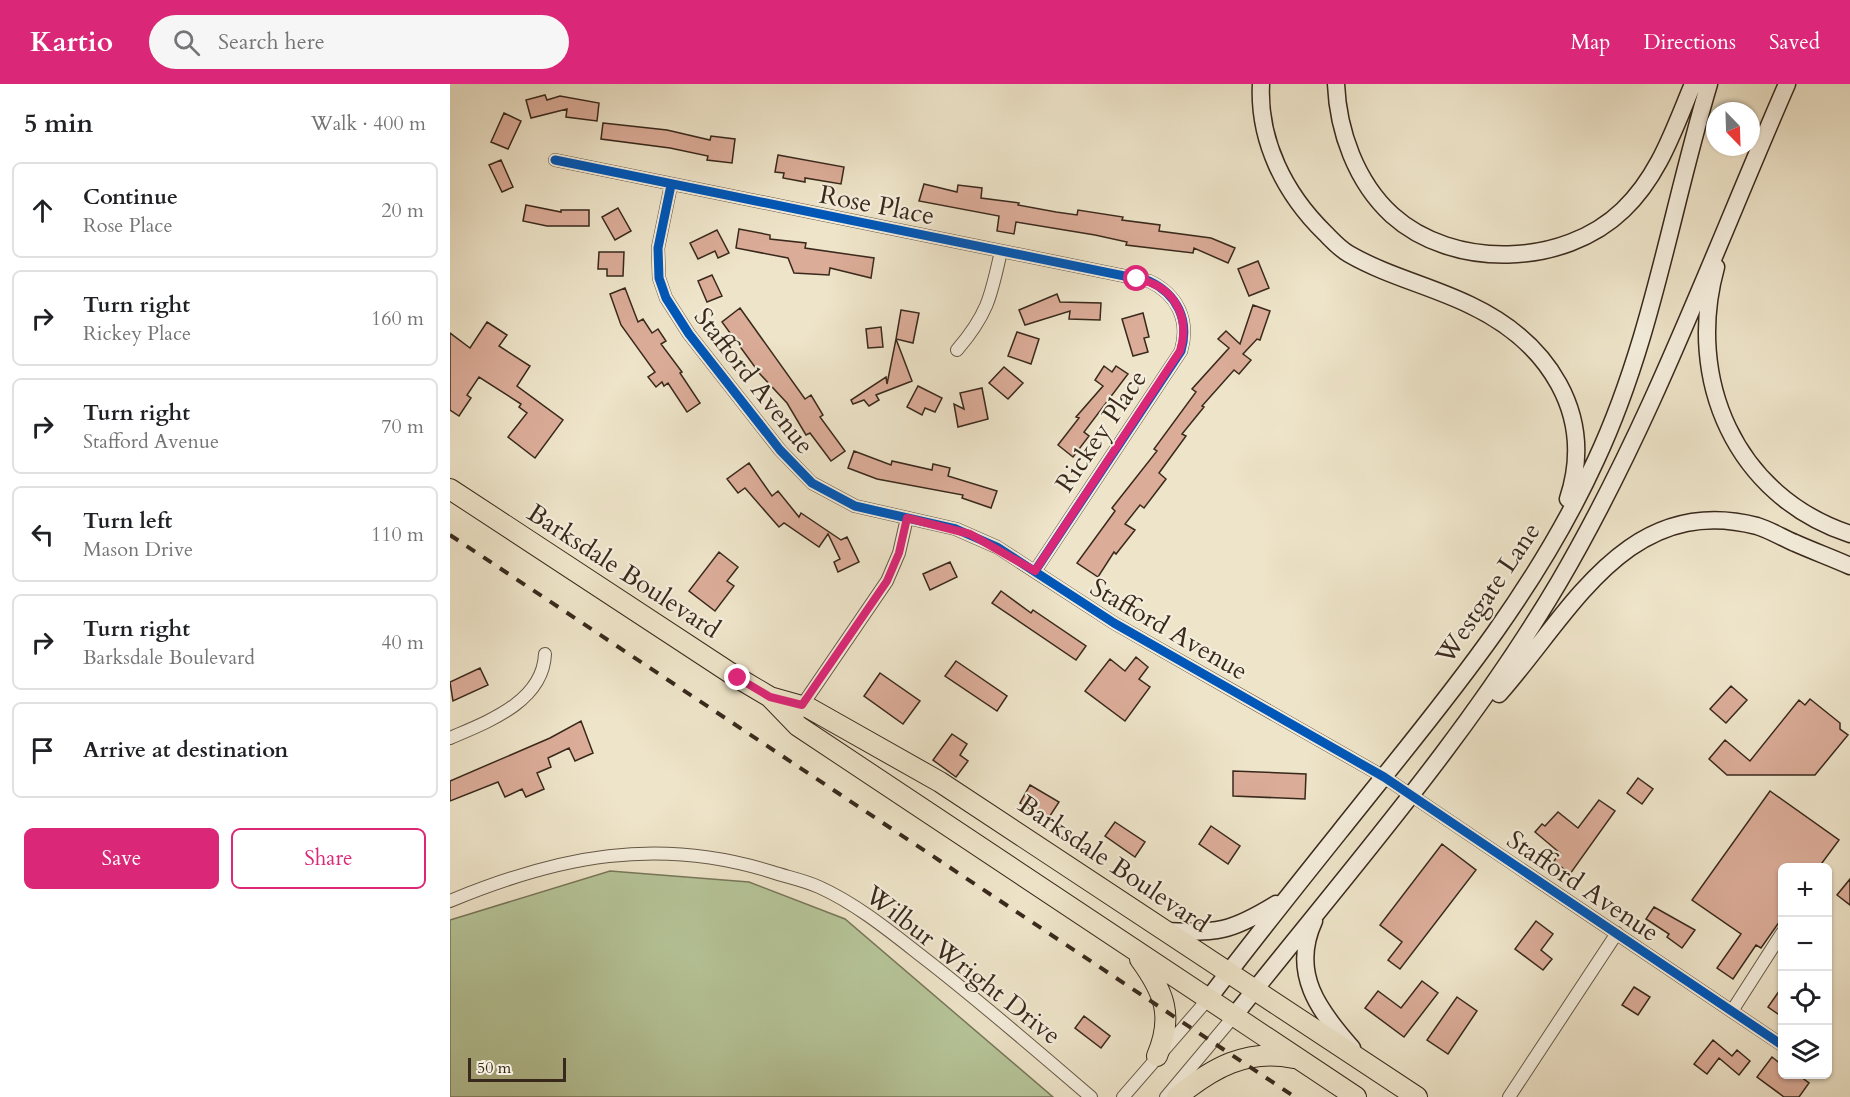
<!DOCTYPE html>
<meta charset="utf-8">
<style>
body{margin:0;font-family:Cardo,serif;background:#f6f6f6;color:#202124}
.controls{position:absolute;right:18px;bottom:18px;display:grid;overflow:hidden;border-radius:9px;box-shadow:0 2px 4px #0004}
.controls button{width:54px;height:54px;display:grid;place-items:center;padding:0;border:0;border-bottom:2px solid #e0e0e0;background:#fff;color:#202124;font:30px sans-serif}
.compass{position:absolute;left:1256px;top:18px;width:54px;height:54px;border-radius:50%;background:#fff;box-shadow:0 2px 4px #0004;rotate:157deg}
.scale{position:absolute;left:18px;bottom:15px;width:98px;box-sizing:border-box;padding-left:6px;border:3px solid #39291c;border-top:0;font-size:16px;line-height:21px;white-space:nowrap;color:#39291c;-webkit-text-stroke:4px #f4eddc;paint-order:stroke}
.stop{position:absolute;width:18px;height:18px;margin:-14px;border:4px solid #db2777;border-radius:50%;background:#fff}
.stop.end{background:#db2777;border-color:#fff;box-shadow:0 2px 6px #0008}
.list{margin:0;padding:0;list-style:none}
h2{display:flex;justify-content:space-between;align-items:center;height:78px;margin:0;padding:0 24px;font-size:26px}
h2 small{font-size:20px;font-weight:400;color:#757577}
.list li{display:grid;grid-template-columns:39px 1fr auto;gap:18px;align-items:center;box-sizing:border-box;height:96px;margin:0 12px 12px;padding:0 12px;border:2px solid #e0e0e0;border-radius:9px}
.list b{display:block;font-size:22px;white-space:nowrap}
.list p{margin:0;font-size:20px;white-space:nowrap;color:#757577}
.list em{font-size:20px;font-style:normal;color:#757577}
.actions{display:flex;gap:12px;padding:18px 24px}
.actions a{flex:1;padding:14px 0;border:2px solid #db2777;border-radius:9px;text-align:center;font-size:21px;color:#db2777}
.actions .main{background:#db2777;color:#fff}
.icon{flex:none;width:33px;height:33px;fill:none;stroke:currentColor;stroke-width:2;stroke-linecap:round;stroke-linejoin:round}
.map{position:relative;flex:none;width:1400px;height:1013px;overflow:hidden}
header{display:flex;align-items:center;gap:36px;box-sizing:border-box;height:84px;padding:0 30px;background:#db2777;color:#fff}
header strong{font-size:28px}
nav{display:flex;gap:33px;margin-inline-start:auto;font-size:21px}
.search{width:420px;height:54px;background:#f6f6f6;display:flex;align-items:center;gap:15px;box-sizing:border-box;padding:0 21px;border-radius:33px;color:#757577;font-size:22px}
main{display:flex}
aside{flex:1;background:#fff}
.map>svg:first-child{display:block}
.green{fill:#b6c599;stroke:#78775a;stroke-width:1.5}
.building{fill:#dbac98;stroke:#39291c;stroke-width:1.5}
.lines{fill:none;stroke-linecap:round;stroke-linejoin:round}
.minor-casing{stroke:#665847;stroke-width:14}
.secondary-casing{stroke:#39291c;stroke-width:19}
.primary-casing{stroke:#39291c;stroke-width:22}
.minor{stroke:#f4eddc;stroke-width:12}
.secondary{stroke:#f4eddc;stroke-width:16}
.primary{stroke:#eee4c9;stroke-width:20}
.rail{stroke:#39291c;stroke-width:4;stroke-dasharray:10 10;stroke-linecap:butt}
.cycleway-casing{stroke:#f4eddc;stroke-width:13}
.cycleway{stroke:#0057b8;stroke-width:9}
.route{stroke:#db2777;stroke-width:8}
.labels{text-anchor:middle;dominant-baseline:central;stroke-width:4.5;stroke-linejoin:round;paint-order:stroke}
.street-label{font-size:26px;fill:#39291c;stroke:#f4eddc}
</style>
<header>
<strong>Kartio</strong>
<div class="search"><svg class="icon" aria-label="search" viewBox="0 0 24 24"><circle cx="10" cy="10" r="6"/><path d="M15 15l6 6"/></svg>Search here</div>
<nav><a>Map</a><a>Directions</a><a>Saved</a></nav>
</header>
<main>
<aside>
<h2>5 min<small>Walk · 400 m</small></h2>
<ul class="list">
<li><svg class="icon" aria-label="ahead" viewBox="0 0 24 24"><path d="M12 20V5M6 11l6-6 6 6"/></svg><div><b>Continue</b><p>Rose Place</p></div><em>20 m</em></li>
<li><svg class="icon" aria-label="right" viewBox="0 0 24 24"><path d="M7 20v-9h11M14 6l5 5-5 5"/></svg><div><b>Turn right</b><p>Rickey Place</p></div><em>160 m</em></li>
<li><svg class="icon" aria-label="right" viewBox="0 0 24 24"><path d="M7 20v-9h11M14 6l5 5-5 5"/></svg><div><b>Turn right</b><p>Stafford Avenue</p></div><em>70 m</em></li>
<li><svg class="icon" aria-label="left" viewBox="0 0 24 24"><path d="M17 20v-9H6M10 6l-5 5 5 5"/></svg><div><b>Turn left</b><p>Mason Drive</p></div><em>110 m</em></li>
<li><svg class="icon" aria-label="right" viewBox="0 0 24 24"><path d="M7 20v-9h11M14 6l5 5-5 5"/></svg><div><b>Turn right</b><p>Barksdale Boulevard</p></div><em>40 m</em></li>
<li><svg class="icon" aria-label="arrive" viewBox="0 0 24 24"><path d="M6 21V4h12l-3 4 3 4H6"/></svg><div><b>Arrive at destination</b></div></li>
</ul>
<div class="actions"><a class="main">Save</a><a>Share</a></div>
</aside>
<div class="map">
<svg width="1400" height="1013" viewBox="0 0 1400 1013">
<rect width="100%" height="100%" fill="#eee4c9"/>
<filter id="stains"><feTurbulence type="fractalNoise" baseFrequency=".00333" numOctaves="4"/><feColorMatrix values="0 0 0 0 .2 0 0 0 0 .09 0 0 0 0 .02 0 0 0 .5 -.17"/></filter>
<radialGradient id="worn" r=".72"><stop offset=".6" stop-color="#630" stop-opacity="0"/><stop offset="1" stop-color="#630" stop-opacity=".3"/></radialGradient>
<path class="green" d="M160,787L299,798L395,835L603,1013H0V836Z"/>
<path class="building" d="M95,11L97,16L110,12L149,19L147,37L116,33L117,25L81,34L76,16Z
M54,29L71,37L58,65L41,58Z
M153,39L217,46L260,56L261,52L285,55L282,79L257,76L258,72L220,64L151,55Z
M328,71L394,83L391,100L355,94V98L333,94L334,89L325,88Z
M51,76L63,103L52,108L39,81Z
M474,100L507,108L508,101L532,104L531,114L569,119L568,121L606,128L627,131L628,126L673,133L672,136L710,141L709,147L761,154L785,164L778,179L744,164L743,169L676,161L677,158L645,151L566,138L564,150L547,147L549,132L469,117Z
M76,121L111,128V126H139V142H97L73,137Z
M168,124L181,147L165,156L152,133Z
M289,145L320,151V155L356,159L355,164L424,174L421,194L380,184L379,191L344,189L338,174L286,164Z
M267,146L279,169L268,174L265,167L248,175L240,159Z
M149,168H174L173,192H157V185H148Z
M808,177L819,204L799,212L788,185Z
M262,191L272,212L257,218L248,197Z
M175,204L188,238L193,235L202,249L208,245L216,257L211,260L232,288L230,289L250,319L237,328L218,299L214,302L212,298L206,303L198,293L205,288L171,241L160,210Z
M607,210L610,218L651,219L650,236L619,235L620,227L575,241L569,226Z
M803,221L820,227L810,256L807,255L793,270L801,276L789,290L784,286L752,322L754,323L732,350L736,352L709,389L716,395L694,424L690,421L675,440L685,446L666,470L664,468L648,493L627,479L665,427L662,424L707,367L704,365L746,308L742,305L779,264L768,255L776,247L790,260Z
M290,224L355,315L361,311L373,331L370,333L395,367L381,377L360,349L356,351L337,319L310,290L272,238Z
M451,226L469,229L463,259L446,255Z
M693,229L699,253L694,254L698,268L683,272L672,235Z
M37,238L57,251L49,262L80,282L67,302L113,336L85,374L58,353L77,329L69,323L71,320L29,293L17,311L21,314L9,332L0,326V249L20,264Z
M431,243L433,263L418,264L416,245Z
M567,248L589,255L581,280L558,272Z
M446,255L462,297L426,311L429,316L419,322L414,316L403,320L401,316L436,293L437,300Z
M654,282L662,288L666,282L678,290L634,348L639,352L623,373L608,361L629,334L626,333L653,302L645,296Z
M554,283L573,299L558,315L539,299Z
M468,302L492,314L485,328L475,324L472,331L457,323Z
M532,304L538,335L508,343L504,320L514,325L510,309Z
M404,367L441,381L442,377L482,386L483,380L500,384L498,392L547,407L541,424L512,414L513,411L427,395L398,384Z
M299,379L322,412L328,407L349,433L351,429L391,456L397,453L409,478L388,488L384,478L390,475L378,450L369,463L334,439L329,443L295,404L288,409L277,395Z
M269,468L288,483L277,497L284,502L265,527L239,507Z
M500,478L507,493L480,506L473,490Z
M551,507L581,529L583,526L636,562L626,576L542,519Z
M686,573L698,583L689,595L700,603L675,637L635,607L660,575L675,587Z
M506,577L557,612L547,627L495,592Z
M30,584L38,601L3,617L0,598Z
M430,589L470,617L453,640L414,612Z
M1281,602L1297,616L1276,639L1260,625Z
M1360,615L1390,639V645L1398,651L1365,691H1277L1259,675L1275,656L1300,677L1349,616L1355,621Z
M131,637L143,669L125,677L119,664L98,674L101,683L87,689L94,705L76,713L72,705L55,713L48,698L0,717V697L100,654Z
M502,650L517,660L510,671L518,677L506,693L483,676Z
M783,687L856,690L855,715L783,712Z
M1188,694L1203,705L1192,720L1177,709Z
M580,701L609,718L598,735L570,719Z
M1320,707L1389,756L1369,783H1332V834L1311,864L1306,861L1283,895L1267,884L1291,850L1242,816Z
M1149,716L1165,727L1120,790L1104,777L1110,769L1085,748L1092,740L1095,742L1108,728L1128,744Z
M665,738L695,758L685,773L655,752Z
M761,742L790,762L778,780L749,760Z
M992,760L1026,786L950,885L938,876L952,858L930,841Z
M1400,795V821L1387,811Z
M1204,823L1245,846L1232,864L1217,853L1219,850L1196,835Z
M1086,837L1103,850L1091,866L1102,875L1093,886L1065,865Z
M972,897L988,909L954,953L915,924L928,907L951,924Z
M1184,903L1200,913L1188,931L1172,921Z
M1332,903V924L1328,930L1318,923Z
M1007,913L1027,927L998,970L977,956Z
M634,932L660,952L651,964L625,944Z
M1263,956L1282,972L1287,966L1300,977L1289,991L1269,974L1257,990L1244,980Z
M1322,973L1332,981V990H1347L1359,999L1349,1013H1334L1307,993Z"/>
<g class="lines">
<defs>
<path id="minor" d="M105,76L699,197C727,210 740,236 731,267L585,487
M221,101L208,164L209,194L216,214L239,250L330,366L362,399L405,422L506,445L547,463L664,539L934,693L1332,961
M507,266C538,230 541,212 551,167
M349,626L437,497L449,469L457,434
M0,654C37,638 93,618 95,570
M0,817C108,772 208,752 322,788C337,793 354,796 369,803C407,820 442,849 474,874C531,918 586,966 641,1013
M1282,927L1332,849
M673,1013L759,914
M716,1013L784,932
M1059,1013L1167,849"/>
<path id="secondary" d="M811,0C808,57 835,110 875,149C882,156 890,165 899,170C937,192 981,202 1020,221C1098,258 1146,330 1118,415
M886,0C888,47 906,98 942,131C1003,186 1114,183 1173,126C1209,92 1224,45 1243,0
M1266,183C1235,295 1285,412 1400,450
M1049,610C1120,530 1177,408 1307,442C1320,446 1333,454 1345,459C1363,467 1382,474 1400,482
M864,837C840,889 869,927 902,964
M715,847C767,850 782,847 826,820
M759,914C812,844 868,775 923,706C1008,601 1090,499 1146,376C1202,256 1221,126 1259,0
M784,932C896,790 1017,654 1109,498C1201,341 1264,167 1337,0"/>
<path id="primary" d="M0,405L288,594L320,613L359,624L490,698L967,1013
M320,613L348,642L906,1013
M690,875C714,908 724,932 707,972
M727,1013C762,984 797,964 844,974"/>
</defs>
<use href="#minor" class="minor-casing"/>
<use href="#secondary" class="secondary-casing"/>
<use href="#primary" class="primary-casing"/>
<use href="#minor" class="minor"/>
<use href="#secondary" class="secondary"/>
<use href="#primary" class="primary"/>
<path class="rail" d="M0,451L845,1013"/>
<defs>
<path id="cycleway" d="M105,76L699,197C727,210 740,236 731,267L585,487
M221,101L208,164L209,194L216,214L239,250L330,366L362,399L405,422L506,445L547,463L664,539L934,693L1332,961"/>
</defs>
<use href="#cycleway" class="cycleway-casing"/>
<use href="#cycleway" class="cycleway"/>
</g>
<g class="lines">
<path class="route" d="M288,594L320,613L352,621L437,497L449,469L457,434L520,450L585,487L730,267C741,232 723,201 687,195"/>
</g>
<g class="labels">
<g class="street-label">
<text transform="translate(427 121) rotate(11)">Rose Place</text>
<text transform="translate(304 297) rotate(52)">Stafford Avenue</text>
<text transform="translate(651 347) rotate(-56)">Rickey Place</text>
<text transform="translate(174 487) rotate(33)">Barksdale Boulevard</text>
<text transform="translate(1038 509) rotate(-56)">Westgate Lane</text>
<text transform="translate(719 545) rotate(30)">Stafford Avenue</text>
<text transform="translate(664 780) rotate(34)">Barksdale Boulevard</text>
<text transform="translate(1133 802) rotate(34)">Stafford Avenue</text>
<text transform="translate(513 881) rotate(38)">Wilbur Wright Drive</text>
</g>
</g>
<rect width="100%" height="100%" filter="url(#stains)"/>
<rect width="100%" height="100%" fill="url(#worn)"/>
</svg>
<div class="controls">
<button>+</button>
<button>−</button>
<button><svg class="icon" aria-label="locate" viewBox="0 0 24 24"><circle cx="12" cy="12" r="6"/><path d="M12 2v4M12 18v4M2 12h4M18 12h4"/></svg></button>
<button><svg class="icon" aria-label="layers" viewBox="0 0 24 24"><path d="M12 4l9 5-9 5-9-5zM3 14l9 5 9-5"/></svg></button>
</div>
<svg class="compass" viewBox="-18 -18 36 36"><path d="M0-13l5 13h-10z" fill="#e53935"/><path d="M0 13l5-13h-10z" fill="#757577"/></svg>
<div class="scale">50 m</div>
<div class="stop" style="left:687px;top:195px"></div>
<div class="stop end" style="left:288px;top:594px"></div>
</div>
</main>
